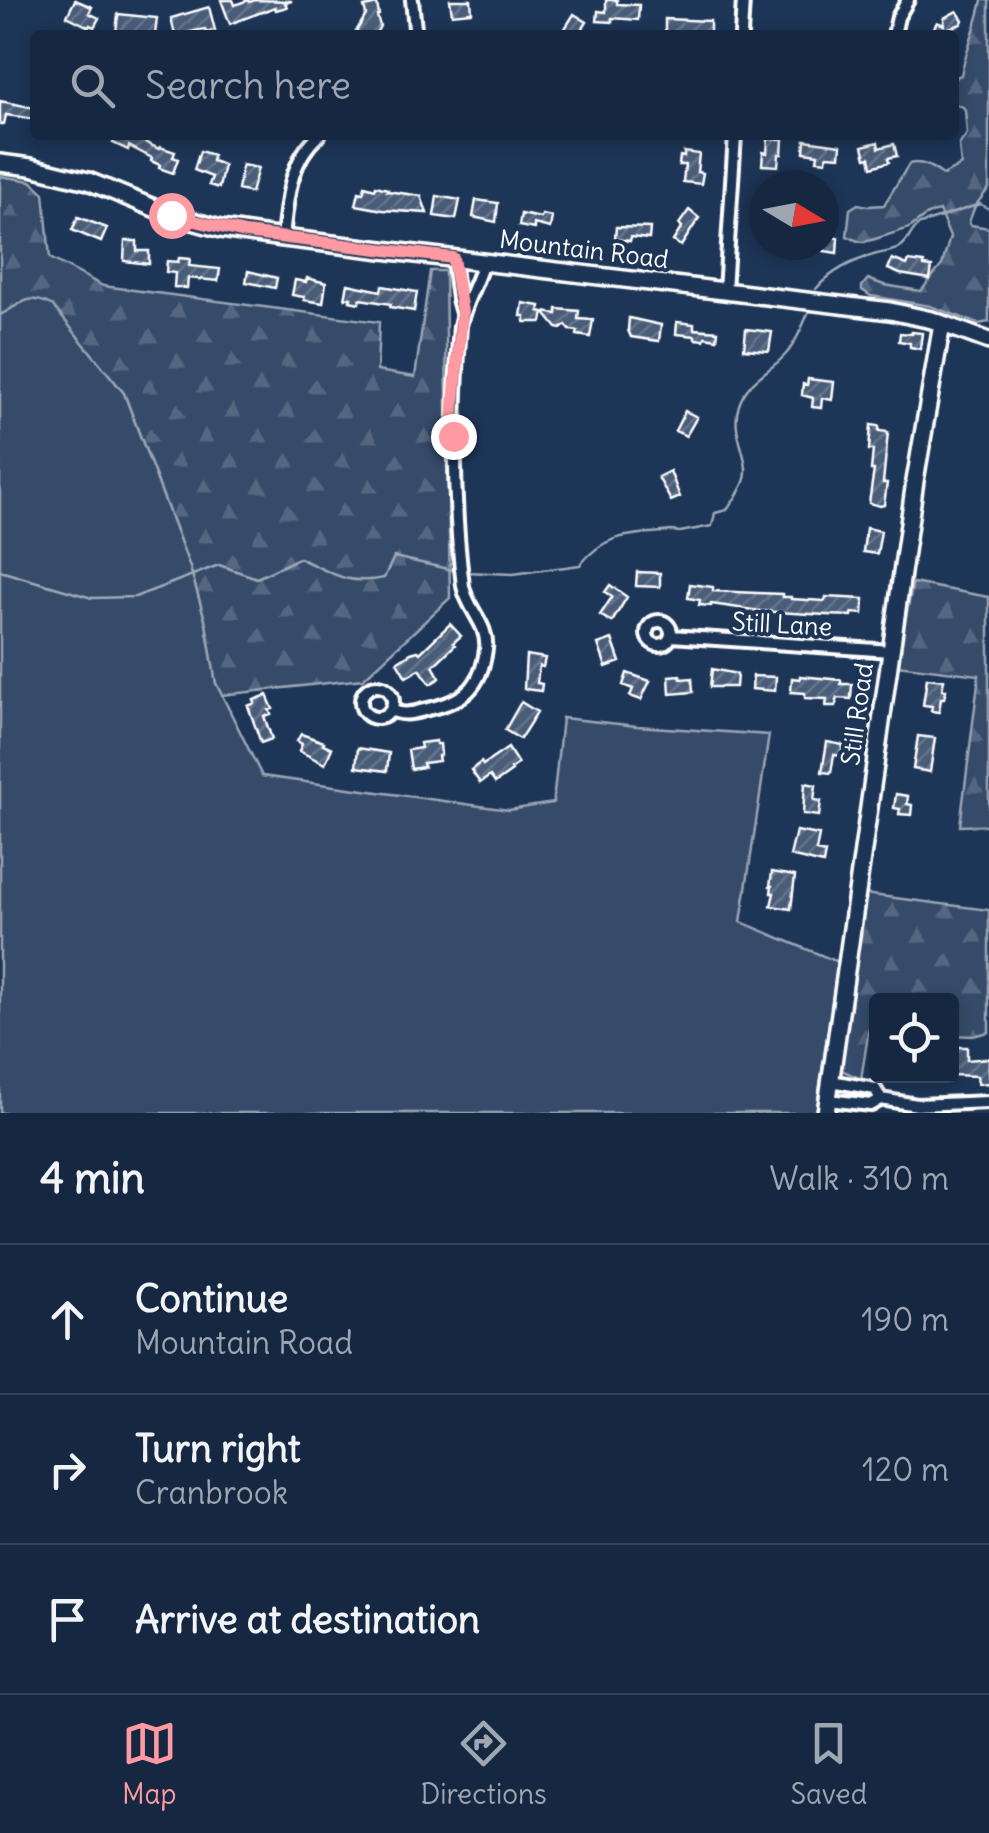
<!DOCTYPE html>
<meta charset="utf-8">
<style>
body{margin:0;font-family:Delius,sans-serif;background:#1f3048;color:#f1f3f6}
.controls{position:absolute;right:30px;bottom:30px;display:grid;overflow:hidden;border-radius:10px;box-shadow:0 5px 15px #0003}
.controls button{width:90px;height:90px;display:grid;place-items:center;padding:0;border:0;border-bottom:2px solid #35445a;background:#162841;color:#f1f3f6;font:50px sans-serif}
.compass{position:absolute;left:749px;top:170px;width:90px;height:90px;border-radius:50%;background:#162841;box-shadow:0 5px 15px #0003;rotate:100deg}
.stop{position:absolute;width:30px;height:30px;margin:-22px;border:8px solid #ff9aa2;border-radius:50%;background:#fff}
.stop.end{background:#ff9aa2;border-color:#fff;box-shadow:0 2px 10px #0008}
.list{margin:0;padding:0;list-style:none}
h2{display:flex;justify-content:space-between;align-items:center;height:130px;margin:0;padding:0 40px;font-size:42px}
h2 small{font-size:32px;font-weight:400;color:#9ea6b1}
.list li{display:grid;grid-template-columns:65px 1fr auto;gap:30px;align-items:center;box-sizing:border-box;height:150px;padding:0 40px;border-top:2px solid #35445a}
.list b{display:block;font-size:38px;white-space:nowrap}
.list p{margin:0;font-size:32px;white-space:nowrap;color:#9ea6b1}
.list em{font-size:32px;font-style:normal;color:#9ea6b1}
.icon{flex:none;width:55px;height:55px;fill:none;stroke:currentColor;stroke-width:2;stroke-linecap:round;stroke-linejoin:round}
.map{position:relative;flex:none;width:989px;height:1113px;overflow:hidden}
.search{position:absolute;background:#162841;box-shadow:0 5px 15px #0003;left:30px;right:30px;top:30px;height:110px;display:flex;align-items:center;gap:25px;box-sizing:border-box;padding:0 35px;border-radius:10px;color:#9ea6b1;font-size:38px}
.sheet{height:580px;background:#162841}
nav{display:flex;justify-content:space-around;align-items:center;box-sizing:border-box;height:140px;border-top:2px solid #35445a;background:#162841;font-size:28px;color:#9ea6b1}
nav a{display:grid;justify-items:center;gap:5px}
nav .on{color:#ff9aa2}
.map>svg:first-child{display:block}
.green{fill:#364b69;stroke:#9aa5b4;stroke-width:2.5}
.forest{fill:url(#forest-firs);stroke:#9aa5b4;stroke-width:2.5}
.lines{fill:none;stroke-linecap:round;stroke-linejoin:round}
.stream{stroke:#a0aab8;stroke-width:2.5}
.building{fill:url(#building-hatch);stroke:#fff;stroke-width:2.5}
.street-casing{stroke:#fff;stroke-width:18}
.secondary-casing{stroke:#fff;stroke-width:22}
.street{stroke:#1d3557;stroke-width:10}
.secondary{stroke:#1d3557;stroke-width:15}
.route{stroke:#ff9aa2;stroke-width:12}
.labels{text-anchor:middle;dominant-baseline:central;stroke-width:8;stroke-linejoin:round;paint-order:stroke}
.street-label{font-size:25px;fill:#fff;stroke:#1d3557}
</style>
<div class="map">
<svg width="989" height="1113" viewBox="0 0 989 1113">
<defs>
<pattern id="forest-firs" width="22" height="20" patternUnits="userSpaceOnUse" patternTransform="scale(2.5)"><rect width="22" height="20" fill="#364b69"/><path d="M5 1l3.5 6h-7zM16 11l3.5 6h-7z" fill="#546680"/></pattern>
<pattern id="building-hatch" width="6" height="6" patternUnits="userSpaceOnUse" patternTransform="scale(2.5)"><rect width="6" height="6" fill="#4a5d79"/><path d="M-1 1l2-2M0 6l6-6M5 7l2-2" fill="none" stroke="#65758d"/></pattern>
</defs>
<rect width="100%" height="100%" fill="#1d3557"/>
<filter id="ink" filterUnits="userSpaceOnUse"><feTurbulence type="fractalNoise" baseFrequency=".01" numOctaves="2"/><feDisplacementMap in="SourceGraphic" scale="20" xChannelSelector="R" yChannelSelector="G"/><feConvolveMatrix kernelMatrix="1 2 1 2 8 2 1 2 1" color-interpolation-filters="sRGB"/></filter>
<g filter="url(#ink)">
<path class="green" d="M29,298L42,300L54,306L124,393L190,567L206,623L216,683L262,776L509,810L553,803L562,718L637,726L769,735L741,922L838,962L816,1113H0V315Z"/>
<path class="forest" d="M982,0H989V188L975,206L969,222L971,225L989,228V322L979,324L930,306L871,296L862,290V286L868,279L884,285L921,291L942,265L950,237L939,211C925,214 922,219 911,227C907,229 867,242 863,242C857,242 852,238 847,236L850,209L858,204L868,206L884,205L909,164C922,160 933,168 943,175L961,165L959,145L967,134L965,110L963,107L954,104V78L961,75C966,49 977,26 982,0Z
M0,176L31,181L44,193L50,258L103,286L379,322L377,371L415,377L430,271H445L450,598L363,679L222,695L216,683L206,623L190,567L124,393L53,306C27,292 24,303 0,315Z
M913,583L989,597V825L960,826L979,675L896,665Z
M864,894L989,910V1032L973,1036L952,1035V1001H876V1029H869L861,1079L839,1069Z"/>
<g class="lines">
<path class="stream" d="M816,289C832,270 854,260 877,254C885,252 893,252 900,247C910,241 910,230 920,224L980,204L989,209
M0,571L92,598L135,597L219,565L257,578L299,558C332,573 347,586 384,578L394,557L457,571
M465,572L513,574L580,565C608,531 630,536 671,531L680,532L712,526L715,513L727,510C733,501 740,492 744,482C753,460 729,434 739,405C748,378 771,372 787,353C797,341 803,325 809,311"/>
</g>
<path class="building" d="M75,0L92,7L89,13L99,18L94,27L90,25L89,27L67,16Z
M221,0H233L235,5L248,0L249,2L255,0L292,1L285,3L287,7L276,10L275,7L230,24Z
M450,0H471L472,12L452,14Z
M606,0H617V4L639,5L638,20L612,18V22L597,21L598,11L606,12Z
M377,4L379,15L377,16L380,26L375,35H354L366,15L364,7Z
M209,7L215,30L206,32L205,29L175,35L171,18Z
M957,11L963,20L961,24L949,28L946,35H930L937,22L944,25V18Z
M118,14L157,18L155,35L116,33Z
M574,14L587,22L579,35H561Z
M665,19L710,21V33L665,35Z
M0,101L35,108V119L6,115L4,124H0Z
M117,135H138L136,138L159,149L160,147L175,152L173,157L178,159L173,173L159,168L160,165L151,161L152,158L129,146L128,150L113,143Z
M768,139H783L782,154H779L778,166L762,165L763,152L767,153Z
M805,140L841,145L840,156L827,155L826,161L817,160L818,154L804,152Z
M878,142L879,148L894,144L897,156L888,158L889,162L872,167L870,157L866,158L863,146Z
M200,151L213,155L212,161L224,165L219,188L209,185L212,177L194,170Z
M684,152L699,154L697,172L703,173L701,184L683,182L685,165H679L680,156L684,157Z
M242,165L258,168L251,193L238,190Z
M365,186L375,189L376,186L388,189L387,191L421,196L427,213L383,210L356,205L359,192L363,193Z
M437,196L460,200L456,219L434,216Z
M476,200L498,203L496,222L473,217Z
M689,210L699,218L681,246L673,241L682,227L679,224Z
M521,214L541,218L542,215L552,217L550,228L534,224V229L519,226Z
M78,217L107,228L101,242L72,230Z
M616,227L650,228L649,239L631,237L630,241L615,239Z
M824,236L838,238L837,253L824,251Z
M125,241H137V251H149V264L124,261Z
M179,258L190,259L189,266L220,269L218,281L188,278L187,288L174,287L175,273L166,272L167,261L178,262Z
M892,259L907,265L909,261L924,263V266L932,267L930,279L900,274L888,269Z
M248,271L277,278L275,288L246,282Z
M307,278L326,283L323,303L304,300V297L292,295L295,280L306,282Z
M348,284L381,291L382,286L417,292L414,311L390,307L391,304L360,299L359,303L350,301L351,298H345Z
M523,303L540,306L539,311L544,312L542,322H525V316H521Z
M557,309L579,311L578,319L593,320L590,337L577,335L578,331L570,330L566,325L561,329L557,328L544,312L557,314Z
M629,318L661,325L659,341L631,337L628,330Z
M677,322L694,324V329L718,331L717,339L705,337L704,340L695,339V336L676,334Z
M746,329L772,332L769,351L744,349Z
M912,332L922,333L920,349L910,347V343L899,341L900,333L912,334Z
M808,379L834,382L832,400L822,398L821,408L812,407L813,398L802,395L803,384L807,385Z
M685,411L697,417L686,436L675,431Z
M871,425L879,426V431L888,432L883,483H887L884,505L880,506L869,503L874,470H871L873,450H869Z
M670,471L680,497L671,501L658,477Z
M866,528L881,531L877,554L863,552Z
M637,572L660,573V587L636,586Z
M690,584L713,587V591L783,594V597H791V599L825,601L826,597L864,599L863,614L852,613V616L826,615L760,611L711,604V606L699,605L700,600L688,598Z
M610,585L627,597L612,622L600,615L612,597L605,592Z
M450,624L461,636L453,643L455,645L433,666L440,678L430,684L420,669L406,677L397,662L411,653L418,651L420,653Z
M612,639L620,662L606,667L598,644Z
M526,655L545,658L543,667L539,666L537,683L542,684L541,691L524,689Z
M712,669L737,674L736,687H710Z
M627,673L650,681L641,700L630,696L633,689L623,685Z
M680,675L681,679L692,678L693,692L670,694L669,676Z
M753,676L776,677L775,691L752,689Z
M800,676L841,680V684H852L851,699L837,698L836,706H826L827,699L805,698V693L791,692L792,678L800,679Z
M927,678L944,680L942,690H946L944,698H941L939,712L931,711L932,706L923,705Z
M267,695L273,709L269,710L271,714L264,716L272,739L261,743L248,706L255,703L254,700Z
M521,702L537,712L520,739L505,730Z
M301,734L324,742L323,744L332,748L325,764L299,751L302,744L297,741Z
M918,736L935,738L930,772L913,769Z
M436,741V744H440L441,755L438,756L439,761L423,763L424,767L411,769L408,750L421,748L420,743Z
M827,742L843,745L841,756L834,755L831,773L822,772Z
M358,748L389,753L387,771L356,767Z
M508,748L518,764L511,769L512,771L495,783L490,776L480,783L471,770L481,762L483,765Z
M805,783L816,785L814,800L821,801L819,816L803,814Z
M896,794L908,796L907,804L912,805L911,815L899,814L900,809L894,808Z
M796,831L819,835L816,851L825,853L823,864L790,856Z
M772,872L795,876L791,909L771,906L774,893H771L772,886H770Z
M955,1047H967V1060L989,1058V1083L978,1084L977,1076L952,1075V1054H955Z"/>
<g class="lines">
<defs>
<path id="street" d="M412,0L415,28L413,35
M741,35L743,0
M894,35L898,17L908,0
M283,238C287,201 289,161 319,135
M453,258L458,299L462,313
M725,291L735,135
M647 633a12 12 0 1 1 24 0a12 12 0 1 1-24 0Z
M671,636L891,651
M361 702a16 16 0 1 1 32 0a16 16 0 1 1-32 0Z
M391,710C403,716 414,713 428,709C463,701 481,689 486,649C489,625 467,609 463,586C452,499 453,412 460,326C464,303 477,284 483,262
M831,1081L875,1089L881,1099
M828,1100L871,1105L881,1099L917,1105L989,1102"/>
<path id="secondary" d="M0,163L31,167L88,181L171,215L221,229L283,238L890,311L932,320L989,341
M826,1113L915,481L942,324"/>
</defs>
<use href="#street" class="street-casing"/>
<use href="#secondary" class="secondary-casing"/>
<use href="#street" class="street"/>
<use href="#secondary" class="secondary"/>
</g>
</g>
<g class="lines" filter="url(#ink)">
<path class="route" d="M171,215L245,233L453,258L462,312L454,404L453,436"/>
</g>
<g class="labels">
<g class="street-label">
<text transform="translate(584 249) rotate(7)">Mountain Road</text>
<text transform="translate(782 624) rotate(3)">Still Lane</text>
<text transform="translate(857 714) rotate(-82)">Still Road</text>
</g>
</g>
</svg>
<div class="controls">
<button><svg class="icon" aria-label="locate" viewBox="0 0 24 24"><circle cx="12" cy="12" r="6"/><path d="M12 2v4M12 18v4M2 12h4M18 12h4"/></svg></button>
</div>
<svg class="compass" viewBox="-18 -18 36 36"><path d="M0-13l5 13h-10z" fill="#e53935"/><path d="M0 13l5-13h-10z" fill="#9ea6b1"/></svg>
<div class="stop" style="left:171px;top:215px"></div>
<div class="stop end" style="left:453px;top:436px"></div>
<div class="search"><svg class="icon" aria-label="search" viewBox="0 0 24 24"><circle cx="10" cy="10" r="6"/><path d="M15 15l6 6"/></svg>Search here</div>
</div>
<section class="sheet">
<h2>4 min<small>Walk · 310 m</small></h2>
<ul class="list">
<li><svg class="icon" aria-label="ahead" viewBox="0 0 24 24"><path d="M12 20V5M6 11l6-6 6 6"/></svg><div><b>Continue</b><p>Mountain Road</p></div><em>190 m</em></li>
<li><svg class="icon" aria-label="right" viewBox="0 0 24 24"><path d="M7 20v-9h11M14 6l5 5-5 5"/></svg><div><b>Turn right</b><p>Cranbrook</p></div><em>120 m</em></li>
<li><svg class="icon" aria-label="arrive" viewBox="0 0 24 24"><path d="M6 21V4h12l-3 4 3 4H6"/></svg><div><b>Arrive at destination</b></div></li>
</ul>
</section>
<nav>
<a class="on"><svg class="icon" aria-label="map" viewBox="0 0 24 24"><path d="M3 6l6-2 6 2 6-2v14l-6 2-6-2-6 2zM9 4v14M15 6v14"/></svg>Map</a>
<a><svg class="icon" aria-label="directions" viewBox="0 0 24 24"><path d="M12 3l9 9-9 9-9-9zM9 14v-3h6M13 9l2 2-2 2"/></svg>Directions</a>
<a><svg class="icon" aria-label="saved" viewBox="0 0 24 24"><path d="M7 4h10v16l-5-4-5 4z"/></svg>Saved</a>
</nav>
